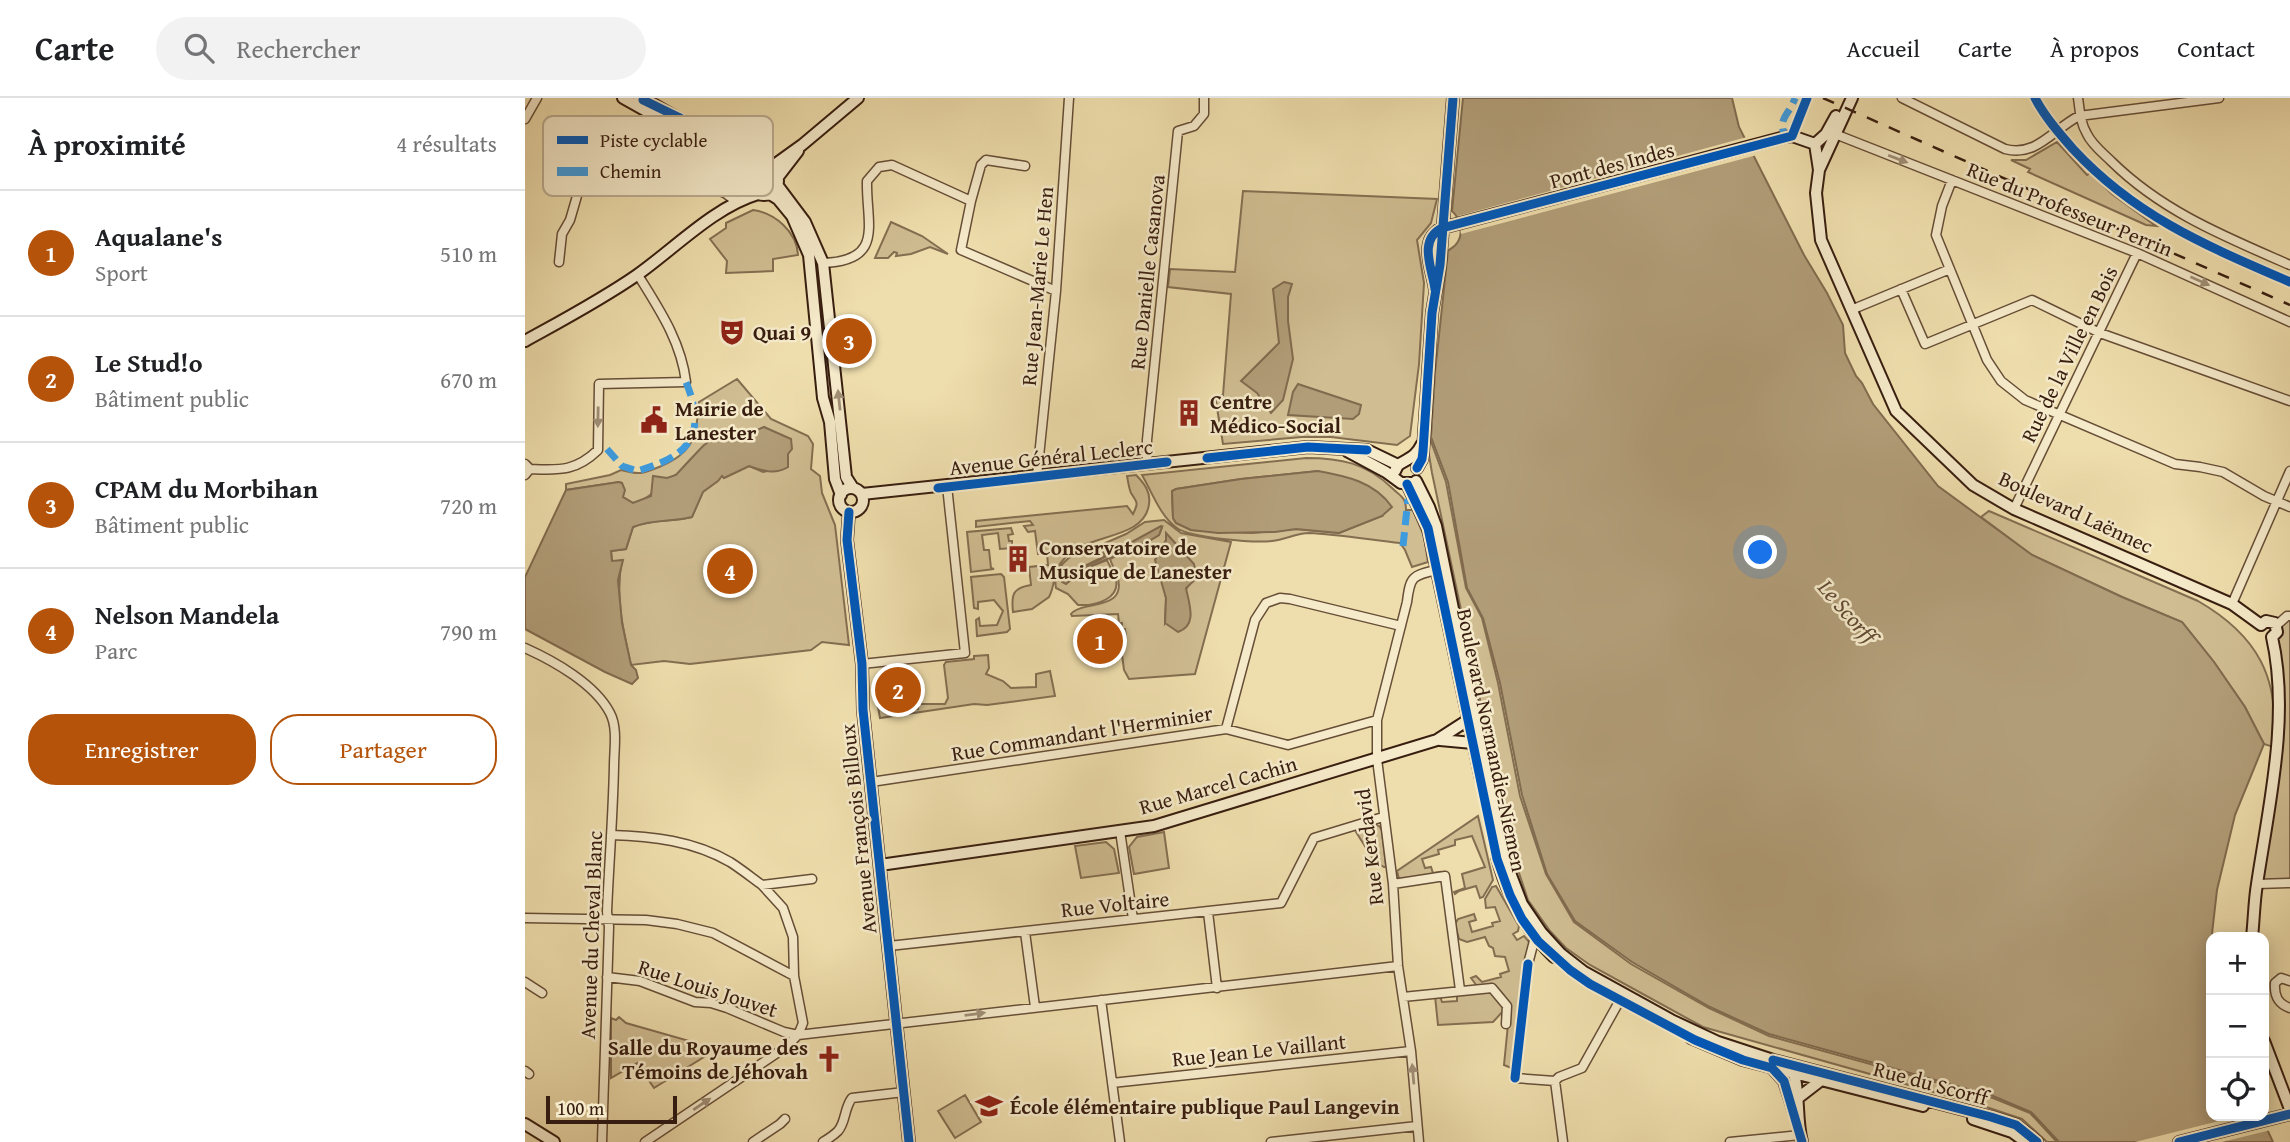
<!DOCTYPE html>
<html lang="fr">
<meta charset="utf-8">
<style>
body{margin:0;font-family:"Gentium Book Plus",serif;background:#f2f2f2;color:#202124}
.controls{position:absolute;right:21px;bottom:21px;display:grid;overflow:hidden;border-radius:14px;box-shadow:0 4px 18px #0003}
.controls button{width:63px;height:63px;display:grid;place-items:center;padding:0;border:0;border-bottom:2px solid #e0e0e0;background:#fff;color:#202124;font:35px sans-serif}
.scale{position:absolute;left:21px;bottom:18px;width:131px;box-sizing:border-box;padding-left:7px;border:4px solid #381e10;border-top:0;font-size:19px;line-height:24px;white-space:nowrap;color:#381e10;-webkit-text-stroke:5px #f5eaca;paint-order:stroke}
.you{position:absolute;left:1236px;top:455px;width:24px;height:24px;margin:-18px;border:5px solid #fff;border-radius:50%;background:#1a73e8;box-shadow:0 0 0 10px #1a73e833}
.badge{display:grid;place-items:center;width:46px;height:46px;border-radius:50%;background:#b45309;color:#fff;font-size:23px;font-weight:700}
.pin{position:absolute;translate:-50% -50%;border:4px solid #fff;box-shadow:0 2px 7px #0006}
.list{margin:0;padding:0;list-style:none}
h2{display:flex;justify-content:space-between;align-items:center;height:91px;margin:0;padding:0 28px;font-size:30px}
h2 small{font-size:23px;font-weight:400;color:#757577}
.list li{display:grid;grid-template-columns:46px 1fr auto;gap:21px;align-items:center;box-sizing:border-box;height:126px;padding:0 28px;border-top:2px solid #e0e0e0}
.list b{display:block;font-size:26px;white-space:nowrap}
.list p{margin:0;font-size:23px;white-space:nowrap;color:#757577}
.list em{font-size:23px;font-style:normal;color:#757577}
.actions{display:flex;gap:14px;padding:21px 28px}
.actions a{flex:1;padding:16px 0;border:2px solid #b45309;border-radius:28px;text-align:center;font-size:24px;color:#b45309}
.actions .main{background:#b45309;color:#fff}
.icon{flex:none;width:38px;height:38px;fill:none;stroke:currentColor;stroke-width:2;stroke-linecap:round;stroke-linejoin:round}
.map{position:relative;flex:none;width:1765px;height:1044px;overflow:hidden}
header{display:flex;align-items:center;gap:42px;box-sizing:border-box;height:98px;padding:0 35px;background:#fff;border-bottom:2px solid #e0e0e0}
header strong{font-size:33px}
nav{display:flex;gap:38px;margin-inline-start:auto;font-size:24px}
.search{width:490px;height:63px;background:#f2f2f2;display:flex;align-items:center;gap:18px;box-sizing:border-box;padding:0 24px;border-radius:38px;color:#757577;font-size:26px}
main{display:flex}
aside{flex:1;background:#fff}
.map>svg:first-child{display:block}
.green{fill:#d0bd92;stroke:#846e51;stroke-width:2;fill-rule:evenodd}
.water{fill:#b19d78;stroke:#816a4e;stroke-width:2}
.pier{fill:#efdead}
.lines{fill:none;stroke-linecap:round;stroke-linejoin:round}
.street-casing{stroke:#664e37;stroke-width:11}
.secondary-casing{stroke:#381e10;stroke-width:14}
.street{stroke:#f5eaca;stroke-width:8}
.secondary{stroke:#f5eaca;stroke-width:10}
.rail{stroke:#381e10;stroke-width:2.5;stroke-dasharray:12 12;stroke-linecap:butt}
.quiet{stroke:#3e9bde;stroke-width:7;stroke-dasharray:14 7;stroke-linecap:butt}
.cycleway-casing{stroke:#f5eaca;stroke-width:13}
.cycleway{stroke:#0057b8;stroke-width:9}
.oneway{fill:#a08e76}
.labels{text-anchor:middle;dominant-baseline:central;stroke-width:5;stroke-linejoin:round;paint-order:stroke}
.street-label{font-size:21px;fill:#381e10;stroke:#f5eaca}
.poi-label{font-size:21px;font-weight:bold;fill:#381e10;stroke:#f5eaca;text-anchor:start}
.water-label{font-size:23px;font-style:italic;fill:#624a34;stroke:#f5eaca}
.key{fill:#f5eaca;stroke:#bcad92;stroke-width:2}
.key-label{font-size:19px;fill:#381e10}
</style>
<header>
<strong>Carte</strong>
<div class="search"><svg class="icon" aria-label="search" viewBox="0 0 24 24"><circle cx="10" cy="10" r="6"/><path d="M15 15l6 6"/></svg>Rechercher</div>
<nav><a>Accueil</a><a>Carte</a><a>À propos</a><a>Contact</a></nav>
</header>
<main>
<aside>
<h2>À proximité<small>4 résultats</small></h2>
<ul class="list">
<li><span class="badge">1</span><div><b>Aqualane's</b><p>Sport</p></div><em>510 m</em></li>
<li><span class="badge">2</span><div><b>Le Stud!o</b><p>Bâtiment public</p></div><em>670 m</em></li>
<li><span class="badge">3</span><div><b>CPAM du Morbihan</b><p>Bâtiment public</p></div><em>720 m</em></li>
<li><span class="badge">4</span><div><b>Nelson Mandela</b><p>Parc</p></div><em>790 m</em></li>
</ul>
<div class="actions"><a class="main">Enregistrer</a><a>Partager</a></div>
</aside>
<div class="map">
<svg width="1765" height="1044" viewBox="0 0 1765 1044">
<rect width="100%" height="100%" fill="#efdead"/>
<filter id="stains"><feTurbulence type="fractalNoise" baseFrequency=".00286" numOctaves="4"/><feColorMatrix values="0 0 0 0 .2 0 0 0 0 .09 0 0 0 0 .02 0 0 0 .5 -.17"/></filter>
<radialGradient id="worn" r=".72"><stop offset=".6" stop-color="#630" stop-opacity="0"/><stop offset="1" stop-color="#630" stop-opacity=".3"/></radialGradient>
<path class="green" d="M1532,44L1562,77L1565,75L1587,96L1631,128L1621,127L1601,118L1503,74L1505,71L1486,62H1501Z
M718,93L912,101L906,125L892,142L899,185L894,266L885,338L872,347L806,339H777L698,346L690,298L698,297L706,196L643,189L645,171L710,174Z
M228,112C250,115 272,134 273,157L248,161V173L201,175L202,163L185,141L201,130V125Z
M366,124L397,138L423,156L405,149L386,156L371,158L372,155L369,154L363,160H350Z
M212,281L246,321L283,338L288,346L286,371L295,378L297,395L310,427L324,547L297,544L286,552L165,566L139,563L106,567C98,532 90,498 97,462L87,464L86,453L101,451L108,429C126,421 148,424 167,419L178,393L197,377L199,380L224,368L238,374L263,369V356L239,329L214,340L191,338C176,349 165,361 154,374C150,379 144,379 140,383C127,394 126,400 108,405L98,399L97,385L94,384L41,392V386L85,377L96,372C114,377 117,376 134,369C169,355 171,339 174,304Z
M905,341L921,384L941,490L957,520L973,585L995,698L1021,776L1049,824L1106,866L1184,910L1244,938L1468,1000L1505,1015L1532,1044H1522L1497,1021L1455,1007L1178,929L1116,895L1065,867L1041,850L1025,833L1003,802L988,757L907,375L903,351Z
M781,360C816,360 841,365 867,390C875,398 881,399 881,412H888L899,438L903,464L887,469L880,452L875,445C847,442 811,436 784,435C771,435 760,442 747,443C729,445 666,440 652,430C635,418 627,394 617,377ZM793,373L857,418L814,435L771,431L727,435L666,432L651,425L648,420L647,393L651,391L716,381Z
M611,377C619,385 626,394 624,406C620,441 565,436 544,456C524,474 533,481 524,499L507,511L488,514C486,496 488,490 506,487L504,469L523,467L522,456H513L510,433L503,434L499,428L508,427L505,423L451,429V423L602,408L608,416C614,404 612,405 606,395C604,391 603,383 602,378Z
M1464,413L1673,503C1732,537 1756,580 1748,649L1739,646L1720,609L1689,564L1657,524L1597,499L1507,457L1456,419Z
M639,422L656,435L706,444L670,576L604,581L599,572L595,541L601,539L600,531H597V525H594L593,516L547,518L546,516C557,502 604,514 592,477C590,472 587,467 585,461L634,437L637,429L583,457L580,445L601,436L620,424ZM641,436L660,455L671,479C660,489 649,511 640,525L641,500L632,457L641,442Z
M486,430L488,436L483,437L484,443H487V450L475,451L473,435L457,437L459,452H464L466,470L469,471L446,474L442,434Z
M575,446L580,458L541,477L537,481L547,482L559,471L582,462C584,467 588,473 590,478C598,501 570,508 553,507L543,496L531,490C526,464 555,451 575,446Z
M476,476L479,479L485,531L482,534L452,538L451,522L454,520L455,528L472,527L478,513L469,502L453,504V511L449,510L446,479Z
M1765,518V785L1732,786C1747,710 1765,613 1747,539Z
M463,557L464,570L461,576L478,583L486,590L511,589V576L525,573L530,598L462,607L449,606L355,620L353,609H368L369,614L393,611V606H420L423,600L419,567L421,564L449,561V558Z
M953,718L968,782L958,799L955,800L951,788L934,793L930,796L929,794L940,790L937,776L960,769L947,738L930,742V747L913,752L914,756L897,761L900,770L906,769L908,775L915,774V776L874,781L872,773Z
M849,726L854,728L857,732L861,769H859L850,764L831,734Z
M639,734L644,770L609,776L604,749L612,739Z
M581,744L589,751L594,775L556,780L550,748Z
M971,788L994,828L993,833L988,836L992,842L999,838L1005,845L999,866L989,971L979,967L985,906C975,891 971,885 952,888L946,880L951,878L957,884L976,879L975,876L984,873L980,859L970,858L968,850L964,848L960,839L942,844L934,841L930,826L933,821L949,816L951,822L944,824L947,834L968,828L967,825L975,823L970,809L961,810L960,801L967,789Z
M966,894L980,911L968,924L913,927L910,898H915L917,904L932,903V897Z
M94,919L101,925L168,944L179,959L129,990L112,965L86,980V920L91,922Z
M440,997L456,1024L430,1040L413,1013Z"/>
<path class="water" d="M938,0H1207L1214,29L1279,157L1302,195L1318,227L1320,255L1331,278L1337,285L1348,306L1413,388L1507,457L1597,499L1657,524L1689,564L1720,609L1739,646L1710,717L1692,792L1684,862L1686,879V1018H1736L1748,1044H1534L1506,1014L1468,998L1244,936L1185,909L1107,864L1050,823L1022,776L997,697L975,585L958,520L942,490L923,384L906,339L910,275L923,153C926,150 930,149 932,145C939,136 935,120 927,113Z
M759,184L767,186L763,199V223L768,261L758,302L746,315L732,295L716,283L754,245L748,191Z
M773,286L836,307L834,316L828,321L763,317L768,294Z
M239,329L266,341L267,351L263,356V369C250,377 238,373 224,368L199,380L197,378L193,383L178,394L167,419C148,424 127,421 108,429L101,451L86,453L87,463L98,462L93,482L97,525L106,567L111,572L113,580L107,586L80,574L0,531V479L41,392L94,384L97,385L100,392L98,399L108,405L126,398L128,378L142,380L151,377L178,348L191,338L214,340Z
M793,373C821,378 850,384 867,409L857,418L814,435L771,431L750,434L693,435L666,432L651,425L648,420L647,393L651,391L716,381Z
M636,428L637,429L634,437L624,443L559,471L541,486L537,484V481L541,477L574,462Z
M641,435L669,466L672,480L661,490C664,506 673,527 653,534L640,525L641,500L630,462L641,443Z"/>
<path class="pier" d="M1222,39L1232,57L936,136L933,118Z
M1739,1016L1746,1032L1697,1044H1610L1714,1018H1739Z"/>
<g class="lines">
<defs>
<path id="street" d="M1377,0L1480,51C1512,59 1527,32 1554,18L1694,0
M1553,0C1555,13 1555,24 1562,36C1567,47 1579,56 1587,64C1638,114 1701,139 1765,167
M0,21L12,0
M1310,36L1612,155L1765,224
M1427,82L1417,108L1411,137L1462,262L1476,283L1500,302L1650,366L1675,369L1698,374L1739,398L1765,409
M446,103L456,67L461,62L500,68
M34,164L37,136L45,122L68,43L71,42L108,56L141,73L200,95L208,101
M298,165C360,163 341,126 342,83L354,69L367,67L446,103L436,152L531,193
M1376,191L1400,246L1507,202L1575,235L1765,303
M1326,212L1425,171
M0,366L5,371L0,377
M622,366V342L653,33L669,28L679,16V0
M5,371C34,372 50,374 73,352L74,286L161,284C156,243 134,211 113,177
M512,378L531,193L544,0
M1489,411L1612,155
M1707,506L1765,373
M1752,527L1762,518H1765
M0,550C29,563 70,586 85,615C93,630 89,652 89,668C88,717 84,766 82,814L84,829L77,1044
M337,566L440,555L422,388
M701,631L730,522L741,505L755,500L765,501L876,528
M346,684L701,631L763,647L852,622
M595,733L608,821
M86,737C127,738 169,743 205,764C216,771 226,779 237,787L287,781
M868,786L920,778L935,892
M1732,786L1765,785
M237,787L258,810L268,839L269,878L278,925L273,937
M683,814L692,890
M0,820L121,822L152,826L188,835L269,878
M500,834L510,909
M364,848L756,805L789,740L858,719
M1003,866L1010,839
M82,879L115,883L170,904L186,905L202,910L259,934L273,937
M1765,883L1756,880L1750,885C1749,898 1753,906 1765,910
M0,884L17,895
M878,899L967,890L982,908L981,926
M576,902L595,1044
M0,973L4,976
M990,980L1030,983L1034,979L1057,970L1095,902
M1030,983L1038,1044
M587,985L886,953
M120,1044L261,949L273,937L873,868
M228,1044L255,1026L260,1021
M298,1044C303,1041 309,1037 313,1033C321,1024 319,1010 327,1000L379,994
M746,1044L892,1028
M894,1044L886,953L873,868L868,786L852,661V622L882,504C885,479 887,477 912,472
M1205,1044L1275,1037"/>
<path id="secondary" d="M98,0L130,18
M114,0C138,15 156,36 182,48C197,55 219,60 226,78
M130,7L225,61L235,69
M1290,46L1294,72L1291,95L1296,142L1371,313L1448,387L1489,411L1707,506L1736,527
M1290,46L1301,36L1311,18
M225 83a14 14 0 1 1 28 0a14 14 0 1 1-28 0Z
M245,70L277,47L333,0
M1294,72L1327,0
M253,79L273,53
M253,88L280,124L298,165L321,379L328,390
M245,96L253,101L267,118L284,157L298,300L305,324L310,381L316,397
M910,191C907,170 893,142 917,130L1260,39L1267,38L1290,46
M0,243C38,222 76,202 112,177C149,151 189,109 233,96
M822,353L861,374L876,385H888
M892,370L897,361L898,353L907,215L915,167L928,0
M870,373L873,367C885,359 890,360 897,346
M891,383L904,409L911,428L979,759L997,806L1016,834L1036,856L1059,874L1146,922L1193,944L1248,962L1466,1019L1491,1027L1512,1044
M882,386L903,430L956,681
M314 402a12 12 0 1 1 24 0a12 12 0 1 1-24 0Z
M337,396L783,349L842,352L873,367
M324,414L322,442L337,566L338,612L384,1044
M1736,527L1741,523L1750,525L1752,534L1747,539
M915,642L948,645
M972,759C982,797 1000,831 1029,859
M355,767L629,728L912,642L943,622
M1727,839C1729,822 1729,804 1732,786C1744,706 1765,618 1747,539
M1166,940L1218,962L1398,1008
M1739,943L1765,1011
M1268,971C1275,995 1271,1020 1277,1044
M1249,972L1259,983L1270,1017
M1273,1000L1295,983
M1448,1021L1487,1034L1501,1044
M0,1026L29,1044
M1654,1044L1765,1016"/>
</defs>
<use href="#street" class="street-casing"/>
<use href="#secondary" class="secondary-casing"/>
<use href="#street" class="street"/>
<use href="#secondary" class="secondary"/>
<path class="rail" d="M1298,0L1765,207"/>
<path class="quiet" d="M1262,44C1251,19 1263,20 1270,0
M82,351L97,368L112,373C164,358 183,338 161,284
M878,448L883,401"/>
<defs>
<path id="cycleway" d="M1510,0C1520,19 1534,35 1548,51C1611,119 1682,148 1765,184
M118,2L153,19L225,61L235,69
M910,191C907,170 893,142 917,130L1267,38L1282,0
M682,360L783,349L842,352
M892,370L897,361L898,353L907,215L915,167L928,0
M882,386L903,430L972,761L985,797L997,821L1013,843L1045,872L1065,886L1170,942L1218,962L1247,970L1259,983L1277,1044
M413,390L642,364
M324,414L322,442L337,566L338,612L384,1044
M1248,962L1466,1019L1491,1027L1512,1044
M990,980L1003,866
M1654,1044L1765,1016"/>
</defs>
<use href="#cycleway" class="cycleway-casing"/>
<use href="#cycleway" class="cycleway"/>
</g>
<defs><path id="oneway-solid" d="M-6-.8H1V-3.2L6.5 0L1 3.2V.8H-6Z" transform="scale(1.75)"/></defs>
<g class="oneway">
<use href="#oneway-solid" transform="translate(1373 61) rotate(21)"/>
<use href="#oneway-solid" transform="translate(1675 183) rotate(24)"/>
<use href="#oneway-solid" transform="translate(314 302) rotate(-96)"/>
<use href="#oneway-solid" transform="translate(73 319) rotate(91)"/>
<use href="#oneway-solid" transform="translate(450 916) rotate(-7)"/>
<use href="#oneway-solid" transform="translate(888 976) rotate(-95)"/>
<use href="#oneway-solid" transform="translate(177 1006) rotate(-34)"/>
</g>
<defs>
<symbol id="theatre-bare" viewBox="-9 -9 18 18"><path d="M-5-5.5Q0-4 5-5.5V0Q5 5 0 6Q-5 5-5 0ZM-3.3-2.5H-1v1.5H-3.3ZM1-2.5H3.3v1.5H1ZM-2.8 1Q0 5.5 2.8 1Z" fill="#8f2418" stroke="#f5eaca" stroke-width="2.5" paint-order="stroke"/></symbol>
<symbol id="building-bare" viewBox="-9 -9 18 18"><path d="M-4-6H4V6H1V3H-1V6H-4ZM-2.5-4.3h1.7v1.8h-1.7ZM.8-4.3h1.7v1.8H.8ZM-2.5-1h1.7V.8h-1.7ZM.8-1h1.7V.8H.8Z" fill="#8f2418" stroke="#f5eaca" stroke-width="2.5" paint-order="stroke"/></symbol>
<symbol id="civic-bare" viewBox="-9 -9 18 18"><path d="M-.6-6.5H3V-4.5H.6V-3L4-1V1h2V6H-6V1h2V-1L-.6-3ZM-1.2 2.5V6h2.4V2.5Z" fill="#8f2418" stroke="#f5eaca" stroke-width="2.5" paint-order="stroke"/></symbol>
<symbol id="church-bare" viewBox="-9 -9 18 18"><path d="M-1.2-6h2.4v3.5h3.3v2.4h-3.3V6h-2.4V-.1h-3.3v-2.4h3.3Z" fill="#8f2418" stroke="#f5eaca" stroke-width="2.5" paint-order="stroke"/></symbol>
<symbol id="school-bare" viewBox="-9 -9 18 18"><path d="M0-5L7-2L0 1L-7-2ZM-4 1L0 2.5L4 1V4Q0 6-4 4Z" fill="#8f2418" stroke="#f5eaca" stroke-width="2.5" paint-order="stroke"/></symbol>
</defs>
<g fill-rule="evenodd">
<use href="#theatre-bare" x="188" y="215" width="38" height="38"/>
<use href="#building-bare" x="645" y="296" width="38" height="38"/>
<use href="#civic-bare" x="110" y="303" width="38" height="38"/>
<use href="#building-bare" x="474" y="442" width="38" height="38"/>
<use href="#church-bare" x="285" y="942" width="38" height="38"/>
<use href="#school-bare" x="445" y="989" width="38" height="38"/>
</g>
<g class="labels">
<g class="street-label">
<text transform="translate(1087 67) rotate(-15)">Pont des Indes</text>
<text transform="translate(1545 111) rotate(22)">Rue du Professeur Perrin</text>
<text transform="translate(622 174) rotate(-84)">Rue Danielle Casanova</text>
<text transform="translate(512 188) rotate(-85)">Rue Jean-Marie Le Hen</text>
<text transform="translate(1544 256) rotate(-64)">Rue de la Ville en Bois</text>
<text transform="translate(526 359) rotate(-6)">Avenue Général Leclerc</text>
<text transform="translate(1551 414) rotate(25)">Boulevard Laënnec</text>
<text transform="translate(557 635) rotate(-9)">Rue Commandant l'Herminier</text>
<text transform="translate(967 642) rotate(78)">Boulevard Normandie-Niemen</text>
<text transform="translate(693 687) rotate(-16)">Rue Marcel Cachin</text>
<text transform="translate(333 731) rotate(-96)">Avenue François Billoux</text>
<text transform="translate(844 749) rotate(-97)">Rue Kerdavid</text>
<text transform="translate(590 806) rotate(-6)">Rue Voltaire</text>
<text transform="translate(66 837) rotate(-88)">Avenue du Cheval Blanc</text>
<text transform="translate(183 890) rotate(18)">Rue Louis Jouvet</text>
<text transform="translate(734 952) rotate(-6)">Rue Jean Le Vaillant</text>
<text transform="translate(1406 985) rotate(15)">Rue du Scorff</text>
</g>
<g class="poi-label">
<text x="228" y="234">Quai 9</text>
<text x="685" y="303">Centre<tspan x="685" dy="24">Médico-Social</tspan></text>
<text x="150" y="310">Mairie de<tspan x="150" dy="24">Lanester</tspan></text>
<text x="514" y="449">Conservatoire de<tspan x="514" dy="24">Musique de Lanester</tspan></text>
<text x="283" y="949" text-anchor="end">Salle du Royaume des<tspan x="283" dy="24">Témoins de Jéhovah</tspan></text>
<text x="485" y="1008">École élémentaire publique Paul Langevin</text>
</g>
<g class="water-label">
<text transform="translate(1323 513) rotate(49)">Le Scorff</text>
</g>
</g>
<rect x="18" y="18" width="230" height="80" rx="10" class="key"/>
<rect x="32" y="38" width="31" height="8" fill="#0057b8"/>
<rect x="32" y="69" width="31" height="9" fill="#3e9bde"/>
<g class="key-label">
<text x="75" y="49">Piste cyclable</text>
<text x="75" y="80">Chemin</text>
</g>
<rect width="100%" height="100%" filter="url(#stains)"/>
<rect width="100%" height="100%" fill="url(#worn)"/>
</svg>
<div class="controls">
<button>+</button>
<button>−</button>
<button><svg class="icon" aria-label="locate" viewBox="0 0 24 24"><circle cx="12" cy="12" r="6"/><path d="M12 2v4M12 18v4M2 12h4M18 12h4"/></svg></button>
</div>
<div class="scale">100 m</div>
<div class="you"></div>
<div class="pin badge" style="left:575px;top:543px">1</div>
<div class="pin badge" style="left:373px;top:592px">2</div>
<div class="pin badge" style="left:324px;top:243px">3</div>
<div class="pin badge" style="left:205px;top:473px">4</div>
</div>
</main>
